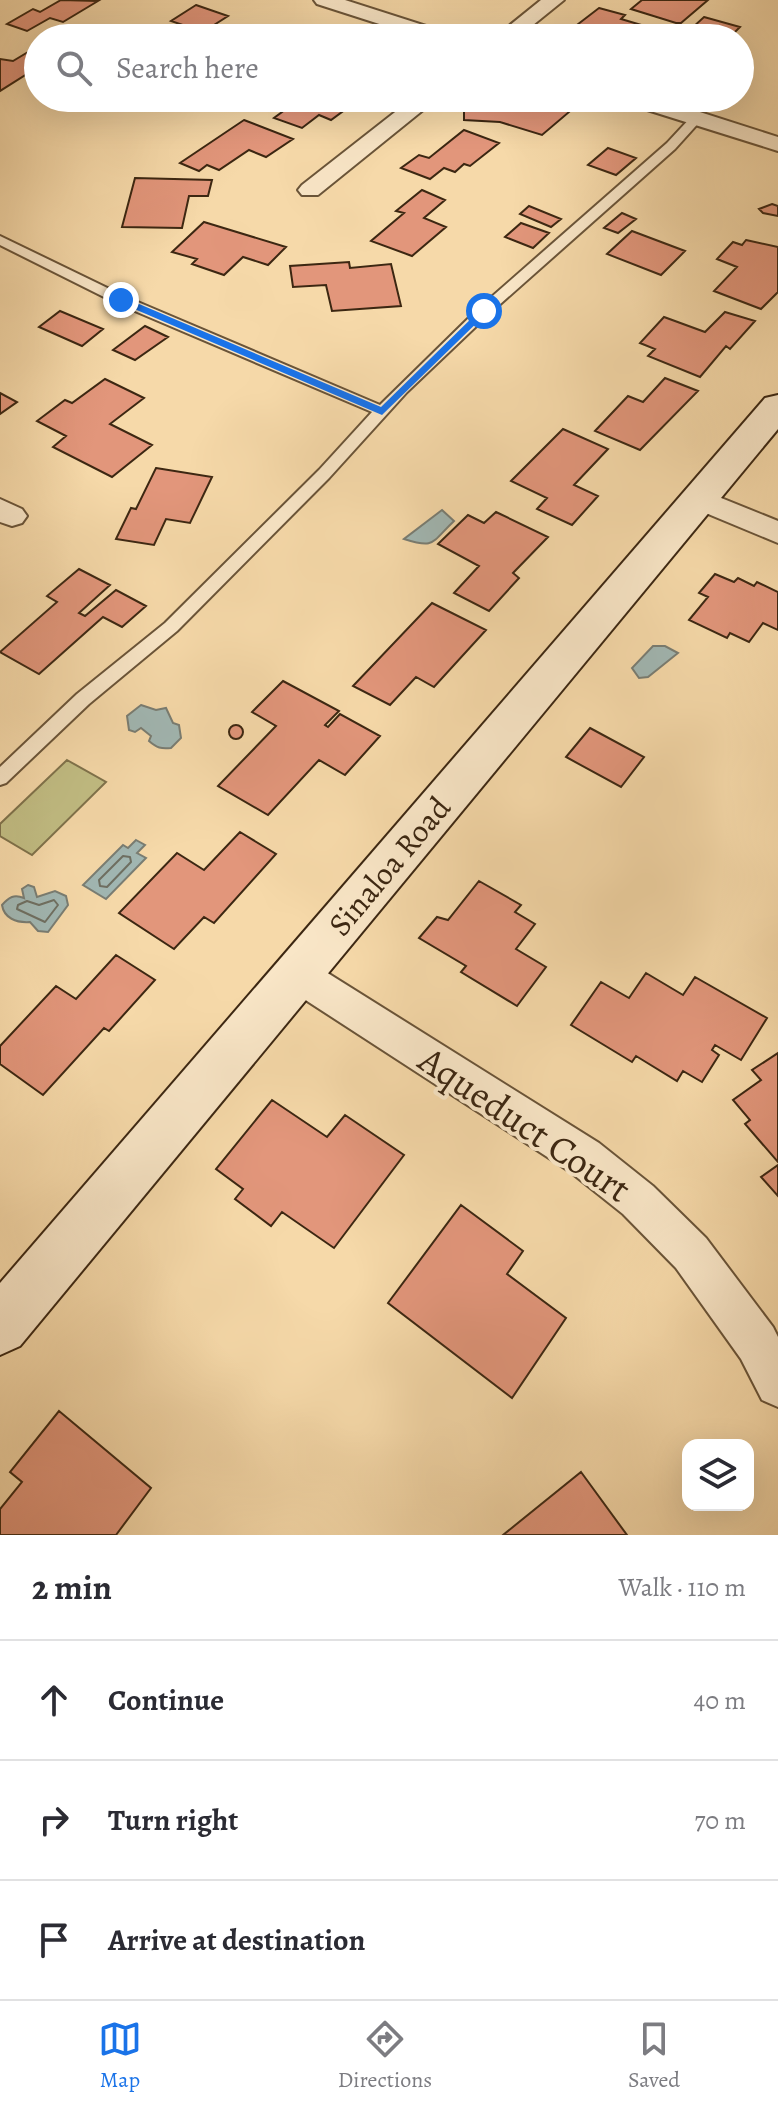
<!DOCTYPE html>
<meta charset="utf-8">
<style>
body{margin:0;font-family:Alegreya,serif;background:#f2f2f3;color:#2b2b33}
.controls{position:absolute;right:24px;bottom:24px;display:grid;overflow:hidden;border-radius:16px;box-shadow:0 8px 32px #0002}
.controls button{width:72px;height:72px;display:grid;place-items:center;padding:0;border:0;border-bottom:2px solid #e1e1e2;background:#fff;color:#2b2b33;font:40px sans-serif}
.stop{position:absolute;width:24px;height:24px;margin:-18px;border:6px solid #1a73e8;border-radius:50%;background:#fff}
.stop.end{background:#1a73e8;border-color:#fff;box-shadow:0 2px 8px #0008}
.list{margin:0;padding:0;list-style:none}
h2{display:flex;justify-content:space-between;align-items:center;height:104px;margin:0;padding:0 32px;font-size:34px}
h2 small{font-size:26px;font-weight:400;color:#7c7c81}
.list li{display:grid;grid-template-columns:52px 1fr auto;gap:24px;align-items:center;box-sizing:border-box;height:120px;padding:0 32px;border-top:2px solid #e1e1e2}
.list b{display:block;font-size:30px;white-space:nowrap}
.list em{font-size:26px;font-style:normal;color:#7c7c81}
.icon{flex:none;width:44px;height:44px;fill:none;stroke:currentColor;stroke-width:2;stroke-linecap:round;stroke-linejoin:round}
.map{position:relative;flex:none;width:778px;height:1535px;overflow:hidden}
.search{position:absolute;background:#fff;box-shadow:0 8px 32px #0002;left:24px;right:24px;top:24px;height:88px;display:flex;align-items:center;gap:20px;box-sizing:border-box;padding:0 28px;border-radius:44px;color:#7c7c81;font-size:30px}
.sheet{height:464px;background:#fff}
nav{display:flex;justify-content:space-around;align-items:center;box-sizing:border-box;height:112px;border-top:2px solid #e1e1e2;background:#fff;font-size:22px;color:#7c7c81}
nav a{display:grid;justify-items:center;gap:4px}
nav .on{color:#1a73e8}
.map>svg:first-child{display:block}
.green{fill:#c2be84;stroke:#7f724b;stroke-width:2}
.water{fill:#a1b7b3;stroke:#797d73;stroke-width:2}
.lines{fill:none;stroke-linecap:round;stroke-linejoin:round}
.shore{stroke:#6e6f62;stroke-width:2}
.building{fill:#e2967b;stroke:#3c2712;stroke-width:2}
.lane-casing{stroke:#6a5438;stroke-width:4}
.street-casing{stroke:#6a5438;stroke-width:4}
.secondary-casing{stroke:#3c2712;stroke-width:4}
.lane{fill:#f9e6c7;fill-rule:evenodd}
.street{fill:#f9e6c7;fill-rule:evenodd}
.secondary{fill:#f9e6c7;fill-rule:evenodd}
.route{fill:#1a73e8}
.labels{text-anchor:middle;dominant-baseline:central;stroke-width:8;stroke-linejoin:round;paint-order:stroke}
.street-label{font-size:32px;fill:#3c2712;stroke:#f9e6c7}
.near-street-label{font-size:38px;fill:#3c2712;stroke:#f9e6c7}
</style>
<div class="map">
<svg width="778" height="1535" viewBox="0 0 778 1535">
<rect width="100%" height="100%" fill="#f6d9a9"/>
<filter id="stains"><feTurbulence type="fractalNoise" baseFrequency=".0025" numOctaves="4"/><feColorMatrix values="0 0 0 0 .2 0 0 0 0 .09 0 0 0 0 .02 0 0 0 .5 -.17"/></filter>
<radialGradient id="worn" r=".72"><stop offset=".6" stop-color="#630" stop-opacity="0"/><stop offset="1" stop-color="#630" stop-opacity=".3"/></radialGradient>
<path class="green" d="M67,760L106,782L32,855L0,836V824Z"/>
<path class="water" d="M442,510L454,521C431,543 435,549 404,539Z
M653,646H665L678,653L648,677L639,678L632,668Z
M141,705L156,710L166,708L173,723L179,725L181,738L171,748C161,749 157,748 149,741L151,736L141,728L135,732L129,730L127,716Z
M136,840L145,845L137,853L146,858L106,899L83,885L123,845L128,848Z
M28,885L34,887L37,897L55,891L66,896L68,905L48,932L38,931L30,922C16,923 4,918 2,905C9,897 14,894 24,898L22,889Z"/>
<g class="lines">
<path class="shore" d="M123,856L130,857L131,862L107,887L100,886L99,880Z
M54,900L58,905L45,922L17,909L18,905L27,901L39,905Z"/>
</g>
<path class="building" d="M61,0L98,1L63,22L50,18L27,31L7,24L33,9L40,12Z
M642,0H708L681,23H676L631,9Z
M196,5L228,16L203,32L171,21Z
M599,8L625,15L621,19L648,27L635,38H560Z
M704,17L740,27L729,38L691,29Z
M33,49L38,51V67L0,91V59L13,61Z
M301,98H361L331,120L319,115L302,128L274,118Z
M514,98H577L582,101L542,135L500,122L464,120V103L505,105Z
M244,120L293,139L266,157L249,150L219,170L207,165L199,171L180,163Z
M464,130L499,143L470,166L464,164L455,172L444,168L430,179L401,168L419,155L429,158Z
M608,148L636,158L616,175L588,165Z
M135,178L212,180L208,196H189L182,228L122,227Z
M422,190L445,200L424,218L446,227L412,256L371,241L404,213L396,211Z
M772,204L778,206V216L763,213L759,209Z
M529,206L561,219L551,227L520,214Z
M622,213L636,219L618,233L604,228Z
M204,222L286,247L268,265L243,257L224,275L192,264L197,259L172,252Z
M521,223L549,233L533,248L505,237Z
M632,231L685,251L661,275L607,254Z
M746,240L778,247V292L761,309L714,291L737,267L717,259L733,242L742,245Z
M349,262L350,268L391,264L401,306L332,311L326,285L293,287L290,266Z
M60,311L103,329L82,346L39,327Z
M725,312L755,321L730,349L726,346L700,377L648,356L655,349L640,343L664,317L705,332Z
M145,326L168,337L135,360L113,350Z
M665,378L698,391L640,450L595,431L628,396L643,402Z
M105,379L144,398L110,424L152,445L112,477L53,447L66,436L37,421L65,400L72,403Z
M0,393L17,402L0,414Z
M563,429L608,449L574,485L598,496L572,525L537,509L547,498L511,481Z
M156,468L212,477L190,523L166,519L154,545L116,539L131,508L136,509Z
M496,512L548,537L513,573L519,578L489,611L454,593L479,566L438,544L468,515L484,523Z
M79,569L110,585L79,613L85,616L116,590L146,606L122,627L103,617L39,674L0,652L57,602L47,596Z
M715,574L734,582L738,578L754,586L757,582L778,592V630L763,623L749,642L730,633L727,638L689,620L708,597L699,593Z
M432,603L486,630L434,687L416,677L390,705L353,686Z
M283,681L339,711L325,725L328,727L340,714L380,736L345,775L319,760L268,815L218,786L276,726L252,712Z
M229 732a7 7 0 1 1 14 0a7 7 0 1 1-14 0Z
M590,728L644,757L621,787L566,757Z
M240,832L276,854L214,923L204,917L174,949L119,913L177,853L204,870Z
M479,881L521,905L515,912L535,924L516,949L546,967L517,1006L461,972L466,966L419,938L437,917L448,920Z
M116,955L155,980L109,1031L104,1028L43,1095L0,1064V1046L56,986L76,999Z
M646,973L683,995L695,977L767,1018L741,1060L715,1045L712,1050L719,1055L702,1082L683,1071L677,1081L636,1056L632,1062L571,1025L601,982L629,998Z
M778,1053V1162L745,1124L750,1120L733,1100L761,1080L752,1070Z
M272,1100L327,1137L345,1115L404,1155L334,1248L282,1212L271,1226L235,1199L243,1189L216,1169Z
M778,1165V1196L761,1177Z
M461,1205L523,1251L507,1274L566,1318L512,1398L388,1303Z
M59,1411L151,1488L116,1535H0V1509L22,1482L10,1472Z
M581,1472L627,1535H503Z"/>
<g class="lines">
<defs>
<path id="lane" d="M693,115L703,118L675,149L489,314L407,392L329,478L177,631L89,704L6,783L0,785V767L77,694L165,623L319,470L372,412L116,303L0,245V236L126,297L380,405L479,308L667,143Z"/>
<path id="street" d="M314,0H345L451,34L454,38H423L317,4Z
M541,0H564L517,38H494Z
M413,98H438L318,195H302L298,190L302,185Z
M622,98H656L778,137V151L625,103Z
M699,489L778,521V543L689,506L684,499L689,492Z
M0,499L22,509L27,516L22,523L12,526L0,522Z
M297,958L310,962L599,1143L653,1186L706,1238L773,1327L778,1337V1407L762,1400L741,1359L676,1268L623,1214L569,1171L284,986L278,974L284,962Z"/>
<path id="secondary" d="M778,395V429L20,1346L0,1355V1283L765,398Z"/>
</defs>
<use href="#lane" class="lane-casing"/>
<use href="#street" class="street-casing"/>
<use href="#secondary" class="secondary-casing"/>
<use href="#lane" class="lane"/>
<use href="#street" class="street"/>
<use href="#secondary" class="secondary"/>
</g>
<path class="route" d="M118,298H125L381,407L481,309L489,311L382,415L118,302Z"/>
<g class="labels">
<g class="street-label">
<text transform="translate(389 866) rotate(-50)">Sinaloa Road</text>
</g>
<g class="near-street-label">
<text transform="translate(525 1124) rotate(34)">Aqueduct Court</text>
</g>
</g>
<rect width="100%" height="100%" filter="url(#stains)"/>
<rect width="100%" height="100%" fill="url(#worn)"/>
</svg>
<div class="controls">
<button><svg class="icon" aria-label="layers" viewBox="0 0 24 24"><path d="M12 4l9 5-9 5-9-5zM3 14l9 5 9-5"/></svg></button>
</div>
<div class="stop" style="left:484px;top:311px"></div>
<div class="stop end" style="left:121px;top:300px"></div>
<div class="search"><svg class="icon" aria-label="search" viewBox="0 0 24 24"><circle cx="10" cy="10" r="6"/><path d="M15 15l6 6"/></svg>Search here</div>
</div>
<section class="sheet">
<h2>2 min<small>Walk · 110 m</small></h2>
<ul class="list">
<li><svg class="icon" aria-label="ahead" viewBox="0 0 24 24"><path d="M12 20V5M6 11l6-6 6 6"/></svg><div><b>Continue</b></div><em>40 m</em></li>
<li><svg class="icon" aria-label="right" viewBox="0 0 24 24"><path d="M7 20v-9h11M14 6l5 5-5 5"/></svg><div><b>Turn right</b></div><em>70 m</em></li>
<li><svg class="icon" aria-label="arrive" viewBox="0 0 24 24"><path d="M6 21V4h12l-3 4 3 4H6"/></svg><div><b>Arrive at destination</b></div></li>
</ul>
</section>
<nav>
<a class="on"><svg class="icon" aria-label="map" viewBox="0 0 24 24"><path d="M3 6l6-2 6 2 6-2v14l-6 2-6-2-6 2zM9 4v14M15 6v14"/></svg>Map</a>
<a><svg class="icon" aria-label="directions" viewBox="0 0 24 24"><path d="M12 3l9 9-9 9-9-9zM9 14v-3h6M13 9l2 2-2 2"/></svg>Directions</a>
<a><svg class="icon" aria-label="saved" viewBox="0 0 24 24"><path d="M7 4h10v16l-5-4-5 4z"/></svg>Saved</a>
</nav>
